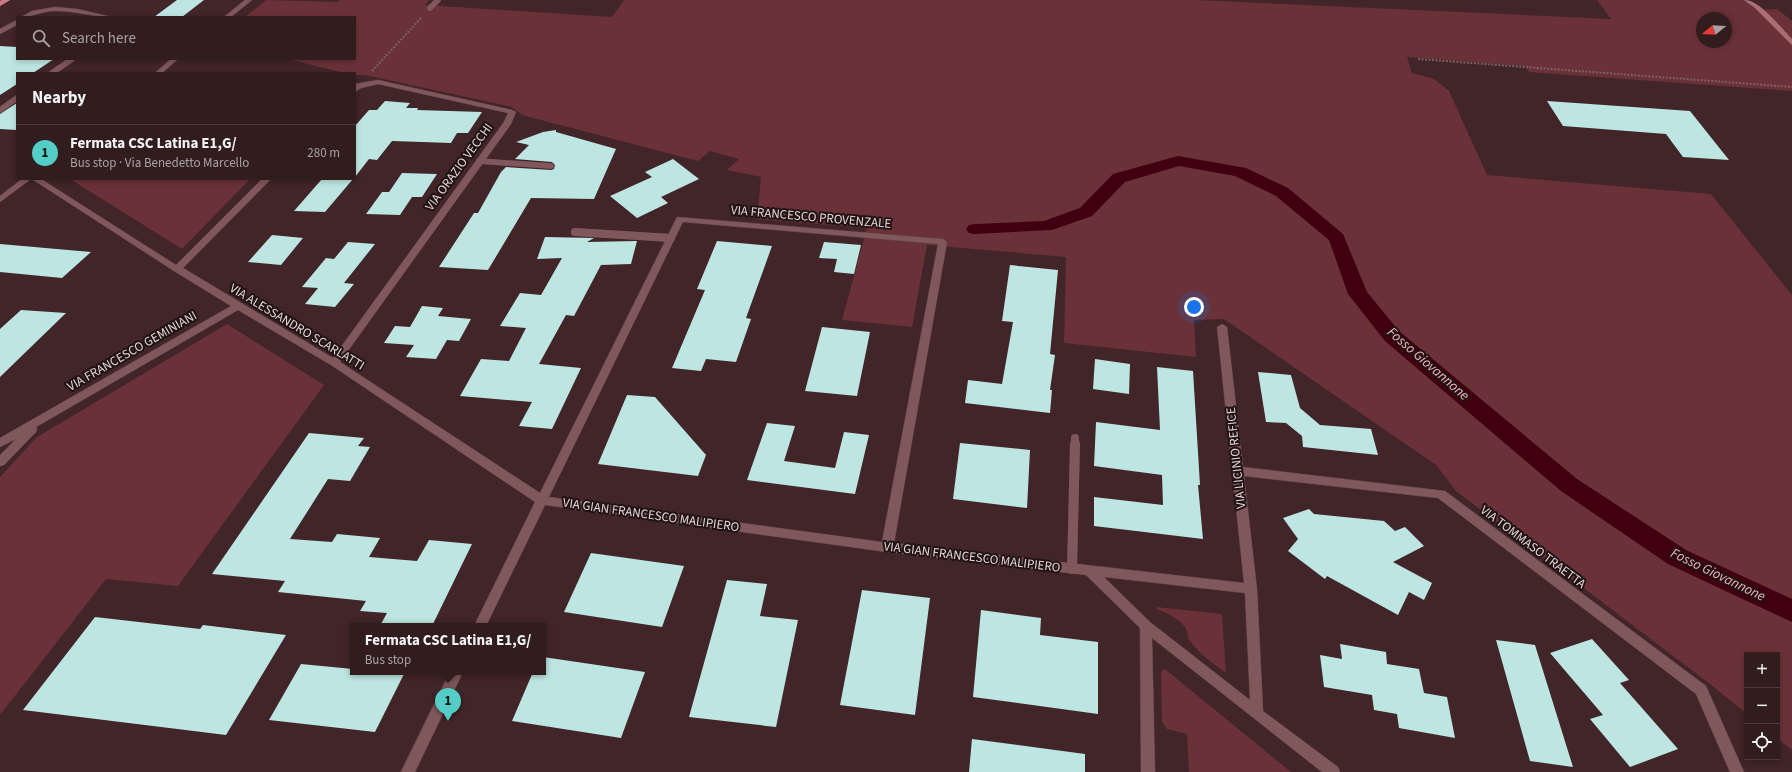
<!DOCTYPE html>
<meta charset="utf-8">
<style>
body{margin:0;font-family:"Source Sans 3",sans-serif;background:#392527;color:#f1f3f6}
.controls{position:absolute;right:12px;bottom:12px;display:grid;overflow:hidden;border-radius:0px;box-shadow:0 2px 6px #0003}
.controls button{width:36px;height:36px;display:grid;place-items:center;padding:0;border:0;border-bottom:1px solid #4c3a3c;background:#311c1e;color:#f1f3f6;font:20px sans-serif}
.compass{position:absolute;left:1696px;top:12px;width:36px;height:36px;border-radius:50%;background:#311c1e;box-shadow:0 2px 6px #0003;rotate:252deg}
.you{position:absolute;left:1194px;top:307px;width:14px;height:14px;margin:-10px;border:3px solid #fff;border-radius:50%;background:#1a73e8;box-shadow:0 0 0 6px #1a73e833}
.badge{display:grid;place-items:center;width:26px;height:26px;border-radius:50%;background:#54cdc7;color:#111;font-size:13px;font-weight:700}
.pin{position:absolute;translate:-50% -33px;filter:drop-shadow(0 1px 2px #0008)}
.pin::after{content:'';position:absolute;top:21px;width:14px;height:12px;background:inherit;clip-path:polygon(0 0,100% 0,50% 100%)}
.popup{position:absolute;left:350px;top:623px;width:196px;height:52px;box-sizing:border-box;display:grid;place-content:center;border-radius:0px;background:#311c1e;filter:drop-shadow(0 1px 3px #0005);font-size:13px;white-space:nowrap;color:#a8a1a4}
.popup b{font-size:15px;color:#f1f3f6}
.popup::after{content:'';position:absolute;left:50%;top:100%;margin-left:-8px;border:8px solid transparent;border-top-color:#311c1e}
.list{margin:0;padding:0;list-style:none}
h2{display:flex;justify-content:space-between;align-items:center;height:52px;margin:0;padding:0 16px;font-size:17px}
h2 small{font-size:13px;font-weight:400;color:#a8a1a4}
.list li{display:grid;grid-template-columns:26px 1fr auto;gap:12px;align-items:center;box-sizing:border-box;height:56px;padding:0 16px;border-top:1px solid #4c3a3c}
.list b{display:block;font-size:15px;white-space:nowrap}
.list p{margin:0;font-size:13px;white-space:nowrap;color:#a8a1a4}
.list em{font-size:13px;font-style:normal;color:#a8a1a4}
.icon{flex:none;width:22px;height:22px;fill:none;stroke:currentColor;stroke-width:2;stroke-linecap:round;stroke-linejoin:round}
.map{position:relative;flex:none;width:1792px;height:772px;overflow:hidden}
.search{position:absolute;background:#311c1e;box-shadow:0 2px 6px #0003;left:16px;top:16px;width:340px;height:44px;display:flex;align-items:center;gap:10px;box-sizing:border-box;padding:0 14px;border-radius:0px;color:#a8a1a4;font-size:15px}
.panel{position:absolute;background:#311c1e;box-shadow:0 2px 6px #0003;left:16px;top:72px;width:340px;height:108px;border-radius:0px}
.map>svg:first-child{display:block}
.green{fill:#6a3138;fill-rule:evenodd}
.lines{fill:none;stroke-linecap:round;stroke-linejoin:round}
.canal{fill:#410010;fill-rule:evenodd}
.building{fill:#bde6e2}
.lane-far2-casing{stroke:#5c4144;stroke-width:6}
.lane-far1-casing{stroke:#5c4144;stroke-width:8}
.lane-casing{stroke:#5c4144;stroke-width:10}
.street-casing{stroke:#5c4144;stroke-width:1}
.secondary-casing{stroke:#5c4144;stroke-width:1}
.primary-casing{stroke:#5c4144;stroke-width:1}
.path{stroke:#7a6164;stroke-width:2;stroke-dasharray:2 1.5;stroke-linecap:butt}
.lane-far2{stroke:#80575a;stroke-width:5.5}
.lane-far1{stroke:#80575a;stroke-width:8}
.lane{stroke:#80575a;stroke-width:10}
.street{fill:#80575a;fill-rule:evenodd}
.secondary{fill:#ad6c72;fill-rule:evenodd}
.primary{fill:#cf7c85;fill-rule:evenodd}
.labels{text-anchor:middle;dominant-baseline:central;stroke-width:4;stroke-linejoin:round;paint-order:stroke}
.street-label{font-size:13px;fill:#e8d5d6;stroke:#1f1314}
.water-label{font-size:14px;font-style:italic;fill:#feb0b7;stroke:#1f1314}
</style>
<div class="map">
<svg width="1792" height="772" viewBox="0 0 1792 772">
<rect width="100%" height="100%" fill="#412528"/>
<path class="green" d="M266,0L338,2L340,0H429L425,5L612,17L624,0H1196L1611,19L1597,0H1744L1757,10L1777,9L1792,21V91L1529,72L1525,66L1407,57L1412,73L1434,79L1449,91L1487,175L1711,194L1792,295V750L1777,738V655H1747V714L1710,684L1456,491L1436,465L1224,319L1194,320L1196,357L1064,343L1066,257L927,245L912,327L842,320L867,228L757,219L761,177L727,170L739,159L710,151L698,161L522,115L512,107L365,75H355V73H344L288,59H355V17H245ZM1702,18H1726V42H1702Z
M70,179H250L182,249Z
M227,324L324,385L178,586L106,579L0,715V477L37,437Z
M1156,607L1222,614L1226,673C1214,664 1200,655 1191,642C1188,639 1188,635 1187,631C1182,619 1168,614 1157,609Z
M1165,669L1291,772H1189L1187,734L1167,729L1162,722L1161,672Z"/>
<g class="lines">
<path class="canal" d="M1178,156L1246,168L1288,188L1343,234L1367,292L1399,331L1577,479L1686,550L1792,599V622L1668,564L1561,491L1385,341L1348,294L1329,240L1276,196L1235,176L1179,166L1125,182L1092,216L1052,230L975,234L969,233L966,229L969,225L975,224L1044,221L1080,208L1113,174Z"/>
</g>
<path class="building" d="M177,0H204L182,17H154Z
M0,46L17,47V59H54L33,73H17V84L0,95Z
M385,101L410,103L406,108H418L417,110L482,112L468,133H457L451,143L392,141L377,160L369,159L355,177V126L369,110H377Z
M1547,101L1690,111L1729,160L1683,157L1666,134L1563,126Z
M17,103V130L0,129V114Z
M556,130V132L616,149L594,199L531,198L488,270L439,267L474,213H478L501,172L506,167L551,170L554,169L555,165L552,162L515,159L529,145L516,142L543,132Z
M673,159L699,179L661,197L668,203L637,218L610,196L652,177L645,172Z
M402,173L437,174L422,197H412L400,215L366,214L382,192H389Z
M322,179H353L325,212L294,211Z
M272,235L303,238L281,265L248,262Z
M545,237L594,238L587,242L637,241L631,264L601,265L574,316L566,315L539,364L581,368L552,429L519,426L532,402L460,396L481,359L509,361L526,328L500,326L520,293L541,295L562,258L537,259Z
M717,241L772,246L746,318L751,319L736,362L706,359L701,371L672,368L705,290L697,289Z
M348,242L375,244L344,283L354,284L335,307L305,304L318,288L302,287L326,258L334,259Z
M824,242L861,245L854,274L834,272L837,259L819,258Z
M0,244L91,252L62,278L0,272Z
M1010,265L1058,270L1050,354L1055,355L1050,390H1052L1050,413L965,403L968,380L1002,384L1013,322L1002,321Z
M422,306L443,308L438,316L471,319L459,341L447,340L436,359L406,357L414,345L384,343L395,326L410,327Z
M21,310L66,313L0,377V329Z
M822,327L870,332L857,396L805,391Z
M1095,359L1130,364L1129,394L1093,389Z
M1157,367L1193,371L1200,485H1198L1203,539L1094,526V497L1163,505L1162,475L1094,466L1096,422L1160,430Z
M1258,372L1291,375L1300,408L1320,425L1371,429L1378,455L1303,447L1302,436L1286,423L1266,422Z
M627,395L655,397L706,455L698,476L598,464Z
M767,423L795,426L784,461L835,468L844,432L869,435L855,494L747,480Z
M309,433L364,438L358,446L370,447L350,481L328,479L290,539L332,542L337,534L380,538L369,557L417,561L429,540L472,544L432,626L381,624L387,613L360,611L366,601L278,592L285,581L212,574Z
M960,443L1030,450L1027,508L953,499Z
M1309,509L1314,514L1384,521L1395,531L1405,527L1424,546L1393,562L1432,583L1424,600L1409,592L1398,615L1327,576L1325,579L1288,551L1298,539L1283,518Z
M591,553L684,566L662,627L564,612Z
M727,580L767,584L760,616L798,620L776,727L689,717Z
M862,590L930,598L915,715L840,705Z
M981,610L1041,618L1040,635L1098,642V714L973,697Z
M95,617L200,629L203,625L286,635L226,735L23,710Z
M1592,639L1629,680L1620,683L1678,749L1630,767L1590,719L1603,715L1550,653Z
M1496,640L1535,645L1573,767L1530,761Z
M1340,644L1386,652L1387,664L1419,669L1424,693L1447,697L1455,738L1399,728L1397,714L1374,710L1372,695L1324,687L1320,655L1342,659Z
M543,657L645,672L621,738L512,721L533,672H543Z
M301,664L353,669V672H381L404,674L375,732L269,720Z
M972,739L1085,754V772H969Z"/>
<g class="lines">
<defs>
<path id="lane-far2" d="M430,8L438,0
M52,73L72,59
M0,110L17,98
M479,161L551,166"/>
<path id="lane-far1" d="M575,232L671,238
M1075,445V438"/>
<path id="lane" d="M1072,569L1075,444"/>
<path id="street" d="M245,0H252L231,17H224Z
M55,7L77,9L112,17C93,17 76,11 57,11C44,10 33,17 21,17L32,11Z
M17,20V25L0,34V29Z
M171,59H178L162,73H155Z
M378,80L512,110L516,112L511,124L340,362L540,493L677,217L943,239L947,242L894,543L1244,583L1217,327L1222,324L1227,327L1243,467L1445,491L1706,686L1744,772H1730L1696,694L1438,498L1244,476L1257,589L1263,711L1338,767L1340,772H1322L1152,638L1155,772H1141L1140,628L1086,575L887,552L545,505L486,626H474L535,502L331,365L238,310L36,427L37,429L36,432L4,465L0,466V455L16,439L0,447V438L231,306L174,271L32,179H41L176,265L262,179H271L183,268L333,358L504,122L508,113L378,84L361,88L355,92L356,84ZM683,222L938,244L882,542L549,497ZM1104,577L1245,593L1250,700L1150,622Z
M22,179H31L0,202V196Z
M450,672H463L415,772H401Z"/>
<path id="secondary" d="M1744,0C1760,0 1780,27 1792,39V45L1755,8Z"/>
<path id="primary" d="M2,0H10L0,6V1Z"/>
</defs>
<use href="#lane-far2" class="lane-far2-casing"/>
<use href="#lane-far1" class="lane-far1-casing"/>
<use href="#lane" class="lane-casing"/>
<use href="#street" class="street-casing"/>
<use href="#secondary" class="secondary-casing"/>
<use href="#primary" class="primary-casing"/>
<path class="path" d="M1418,59L1792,87
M372,71L422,17"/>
<use href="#lane-far2" class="lane-far2"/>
<use href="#lane-far1" class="lane-far1"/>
<use href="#lane" class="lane"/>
<use href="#street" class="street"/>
<use href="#secondary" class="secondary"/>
<use href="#primary" class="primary"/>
</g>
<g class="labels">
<g class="street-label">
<text transform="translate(459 167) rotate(-54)">VIA ORAZIO VECCHI</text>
<text transform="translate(811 217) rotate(5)">VIA FRANCESCO PROVENZALE</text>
<text transform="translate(297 327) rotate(31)">VIA ALESSANDRO SCARLATTI</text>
<text transform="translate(132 351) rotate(-30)">VIA FRANCESCO GEMINIANI</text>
<text transform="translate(1236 458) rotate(-96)">VIA LICINIO REFICE</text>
<text transform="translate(651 515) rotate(8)">VIA GIAN FRANCESCO MALIPIERO</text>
<text transform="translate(1533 547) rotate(37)">VIA TOMMASO TRAETTA</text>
<text transform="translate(972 557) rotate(7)">VIA GIAN FRANCESCO MALIPIERO</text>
</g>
<g class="water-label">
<text transform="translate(1428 364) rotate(41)">Fosso Giovannone</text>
<text transform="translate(1718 575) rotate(26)">Fosso Giovannone</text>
</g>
</g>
</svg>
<div class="controls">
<button>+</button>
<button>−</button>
<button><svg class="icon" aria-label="locate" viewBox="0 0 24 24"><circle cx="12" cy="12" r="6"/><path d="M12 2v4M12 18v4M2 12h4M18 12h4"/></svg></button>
</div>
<svg class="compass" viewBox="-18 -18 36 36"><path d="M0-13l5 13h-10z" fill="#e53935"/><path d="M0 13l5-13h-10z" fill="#a8a1a4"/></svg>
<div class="you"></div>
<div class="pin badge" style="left:448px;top:721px">1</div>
<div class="popup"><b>Fermata CSC Latina E1,G/</b>Bus stop</div>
<div class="search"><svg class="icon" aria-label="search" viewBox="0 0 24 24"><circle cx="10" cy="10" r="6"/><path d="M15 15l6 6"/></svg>Search here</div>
<section class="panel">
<h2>Nearby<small></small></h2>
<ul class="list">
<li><span class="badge">1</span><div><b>Fermata CSC Latina E1,G/</b><p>Bus stop · Via Benedetto Marcello</p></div><em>280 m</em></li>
</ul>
</section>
</div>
